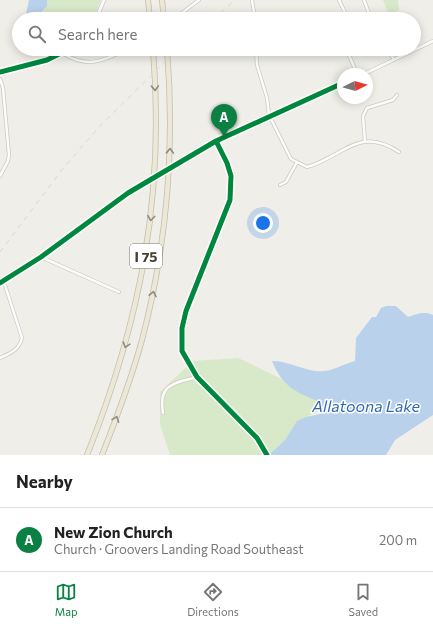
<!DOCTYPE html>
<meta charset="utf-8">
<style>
body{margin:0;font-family:Commissioner,sans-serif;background:#f6f6f6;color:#222}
.compass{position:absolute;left:337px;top:68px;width:36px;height:36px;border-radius:50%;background:#fff;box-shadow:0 2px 10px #0003;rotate:85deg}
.you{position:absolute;left:263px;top:223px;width:14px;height:14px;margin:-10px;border:3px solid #fff;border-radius:50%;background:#1a73e8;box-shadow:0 0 0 6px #1a73e833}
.badge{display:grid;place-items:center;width:26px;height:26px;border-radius:50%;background:#0b8043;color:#fff;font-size:13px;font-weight:700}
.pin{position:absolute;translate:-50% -33px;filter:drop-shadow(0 1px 2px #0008)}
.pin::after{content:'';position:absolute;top:21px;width:14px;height:12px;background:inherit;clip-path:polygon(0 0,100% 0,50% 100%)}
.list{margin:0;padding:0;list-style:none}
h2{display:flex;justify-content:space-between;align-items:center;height:52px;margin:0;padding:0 16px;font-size:17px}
h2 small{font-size:13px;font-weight:400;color:#767676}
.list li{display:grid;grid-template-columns:26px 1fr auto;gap:12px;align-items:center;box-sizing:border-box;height:64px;padding:0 16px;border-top:1px solid #e0e0e0}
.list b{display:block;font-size:15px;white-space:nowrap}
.list p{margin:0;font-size:13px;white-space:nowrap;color:#767676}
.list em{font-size:13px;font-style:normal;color:#767676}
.icon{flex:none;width:22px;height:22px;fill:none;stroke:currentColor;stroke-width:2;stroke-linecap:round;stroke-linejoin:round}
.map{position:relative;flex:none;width:433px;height:455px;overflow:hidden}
.search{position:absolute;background:#fff;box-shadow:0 2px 10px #0003;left:12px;right:12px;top:12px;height:44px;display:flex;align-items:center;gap:10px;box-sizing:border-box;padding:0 14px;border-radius:22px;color:#767676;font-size:15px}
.sheet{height:116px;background:#fff}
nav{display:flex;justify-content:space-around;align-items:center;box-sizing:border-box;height:56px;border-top:1px solid #e0e0e0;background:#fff;font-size:11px;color:#767676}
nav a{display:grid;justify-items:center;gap:2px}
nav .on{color:#0b8043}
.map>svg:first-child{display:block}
.green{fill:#d8e9c9}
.water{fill:#bad1ec}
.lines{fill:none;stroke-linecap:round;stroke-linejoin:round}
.minor-casing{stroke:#cbcac4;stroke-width:4}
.tertiary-casing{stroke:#cbcac4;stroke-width:4.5}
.motorway-casing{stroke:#c6bfa4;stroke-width:6}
.minor{stroke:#fdfcfc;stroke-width:2.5}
.tertiary{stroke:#fdfcfc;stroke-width:3}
.motorway{stroke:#ebe7d9;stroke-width:4.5}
.rail{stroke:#d9d9d8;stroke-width:1;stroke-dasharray:5 5;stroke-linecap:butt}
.minor-bridge-casing{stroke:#cbcac4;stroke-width:4;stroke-linecap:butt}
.minor-bridge{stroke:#fdfcfc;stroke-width:2.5}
.cycleway-casing{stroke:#fff;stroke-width:8}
.cycleway{stroke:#00873e;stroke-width:5}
.oneway{stroke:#8f8c7f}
.labels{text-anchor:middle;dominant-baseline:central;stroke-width:3;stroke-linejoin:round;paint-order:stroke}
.shield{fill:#fff;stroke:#7c7a72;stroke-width:1}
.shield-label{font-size:14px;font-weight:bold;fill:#444135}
.water-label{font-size:16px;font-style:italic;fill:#3267ad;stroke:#fff}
</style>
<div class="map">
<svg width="433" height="455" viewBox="0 0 433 455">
<rect width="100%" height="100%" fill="#efeee8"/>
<path class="green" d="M38,0H101L93,19H41Z
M383,0H398L399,10L389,15Z
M238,358L282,379L296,390L317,398L325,407L300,421L273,455H170L160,424V392L193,361Z"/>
<path class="water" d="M29,0H47V6L34,19H25Z
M386,306H396L408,317C417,314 424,311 433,315V415L395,440L386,455H269L285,440L297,421L306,417L320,414L321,405C314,397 304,397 296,391C285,385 276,372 272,361C288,361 301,369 315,371C330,373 341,365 355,361L356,338L372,317H376L381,308Z"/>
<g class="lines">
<defs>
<path id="minor" d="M252,0L255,19
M339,0L348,19
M364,0L371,19
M174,19L199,0
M256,49L257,65L267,98L269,115L291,159L307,167C343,157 359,125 399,152
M352,49L349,55L357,74
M388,49L394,60
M62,53C88,69 103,61 128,49
M364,74L433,41
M0,79L3,88L9,155L8,161L0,176
M216,141L227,163L231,176L230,200L186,311L182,328V351L197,377L257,438L267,455
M365,142L363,116L367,108L393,100L397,95
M188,158L216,141L343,83
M280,185L286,182L297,162
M41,257L119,292
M0,283L41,257L138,187
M0,358C11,353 19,350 22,338L4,282
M163,413C158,385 173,383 197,377"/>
<path id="tertiary" d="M96,19L104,0
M0,72L47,60L69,49"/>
<path id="motorway" d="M148,0L150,19
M162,0L164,19
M87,455C141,320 165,194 153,49
M102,455C117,417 131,380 142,340C167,245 175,147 167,49"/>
</defs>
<use href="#minor" class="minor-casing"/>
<use href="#tertiary" class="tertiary-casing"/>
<use href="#motorway" class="motorway-casing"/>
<use href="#minor" class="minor"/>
<use href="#tertiary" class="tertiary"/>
<use href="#motorway" class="motorway"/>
<path class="rail" d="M213,19L235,0
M0,252L65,166L101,125L178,49"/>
<defs>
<path id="minor-bridge" d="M138,187L188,158"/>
</defs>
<use href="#minor-bridge" class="minor-bridge-casing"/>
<use href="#minor-bridge" class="minor-bridge"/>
<defs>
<path id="cycleway" d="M0,72L47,60L69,49
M216,141L227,163L231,176L230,200L186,311L182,328V351L197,377L257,438L267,455
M0,283L41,257L128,193L216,141L343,83"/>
</defs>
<use href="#cycleway" class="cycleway-casing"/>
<use href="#cycleway" class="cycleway"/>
</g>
<defs><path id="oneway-chevron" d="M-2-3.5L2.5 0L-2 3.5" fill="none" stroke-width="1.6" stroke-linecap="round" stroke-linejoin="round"/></defs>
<g class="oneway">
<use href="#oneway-chevron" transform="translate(155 88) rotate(88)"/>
<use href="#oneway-chevron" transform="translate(170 151) rotate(-88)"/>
<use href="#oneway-chevron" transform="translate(151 218) rotate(97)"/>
<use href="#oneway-chevron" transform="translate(153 294) rotate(-78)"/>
<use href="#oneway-chevron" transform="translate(126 345) rotate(107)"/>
<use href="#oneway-chevron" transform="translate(116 419) rotate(-69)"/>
</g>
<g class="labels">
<rect class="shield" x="130" y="244" width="32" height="24" rx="3"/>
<g class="shield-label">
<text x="146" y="256">I 75</text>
</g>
<g class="water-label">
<text x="366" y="405">Allatoona Lake</text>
</g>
</g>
</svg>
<svg class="compass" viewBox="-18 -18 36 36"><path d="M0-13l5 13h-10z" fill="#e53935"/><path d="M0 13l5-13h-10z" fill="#767676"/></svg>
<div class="you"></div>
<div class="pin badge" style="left:224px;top:137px">A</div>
<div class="search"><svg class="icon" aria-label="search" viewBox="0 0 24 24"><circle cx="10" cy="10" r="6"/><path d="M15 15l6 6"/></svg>Search here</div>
</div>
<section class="sheet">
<h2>Nearby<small></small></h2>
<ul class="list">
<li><span class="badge">A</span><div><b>New Zion Church</b><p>Church · Groovers Landing Road Southeast</p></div><em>200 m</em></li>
</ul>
</section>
<nav>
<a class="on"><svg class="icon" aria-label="map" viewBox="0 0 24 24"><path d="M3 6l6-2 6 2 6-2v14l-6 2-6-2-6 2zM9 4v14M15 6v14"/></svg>Map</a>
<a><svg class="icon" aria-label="directions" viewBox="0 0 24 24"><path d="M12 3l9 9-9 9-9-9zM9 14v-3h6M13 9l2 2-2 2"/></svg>Directions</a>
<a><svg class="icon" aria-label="saved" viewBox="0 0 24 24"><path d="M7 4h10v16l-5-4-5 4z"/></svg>Saved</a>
</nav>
